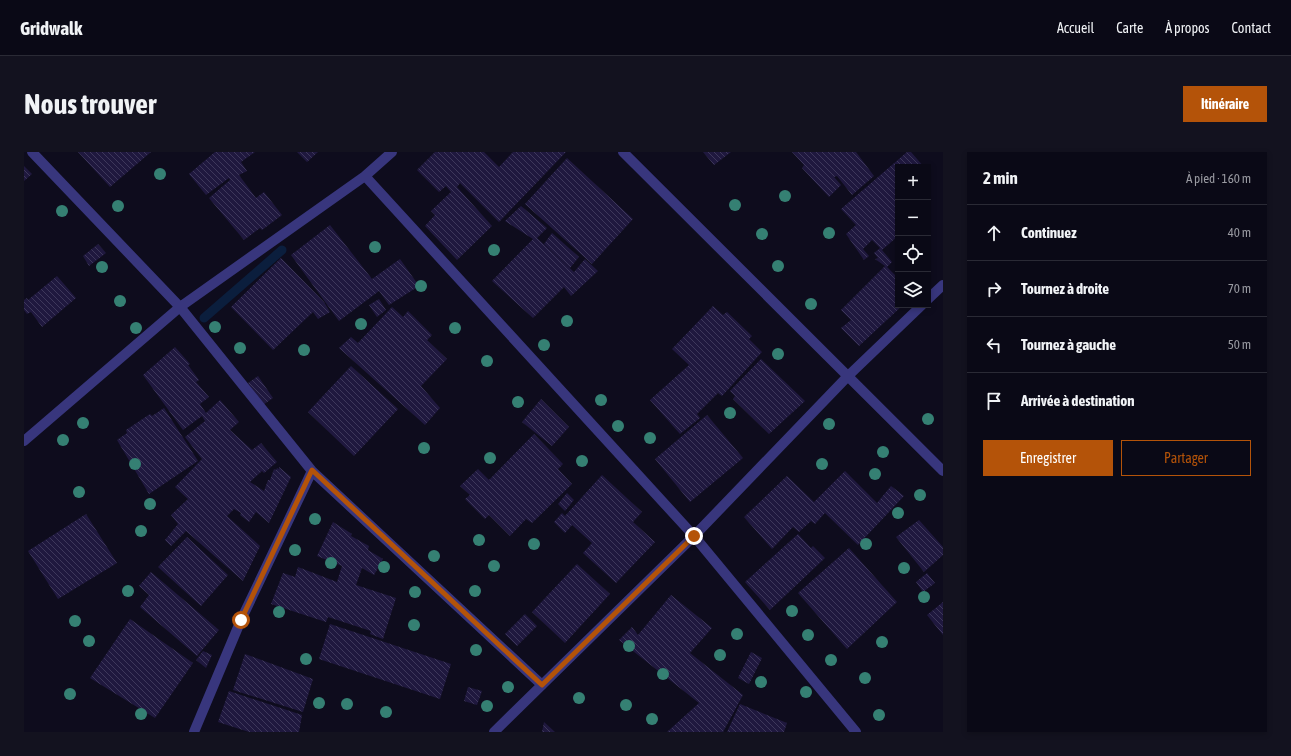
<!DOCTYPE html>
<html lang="fr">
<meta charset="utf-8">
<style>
body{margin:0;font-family:"Asap Condensed",sans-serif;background:#13121f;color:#f1f3f6}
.controls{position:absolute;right:12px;top:12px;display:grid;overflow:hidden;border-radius:0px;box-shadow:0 2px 6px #0003}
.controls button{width:36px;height:36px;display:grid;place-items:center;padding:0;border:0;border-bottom:1px solid #2a2a35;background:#0a0916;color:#f1f3f6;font:20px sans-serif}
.stop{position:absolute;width:12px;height:12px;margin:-9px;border:3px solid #b45309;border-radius:50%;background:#fff}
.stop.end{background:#b45309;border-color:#fff;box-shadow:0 1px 4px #0008}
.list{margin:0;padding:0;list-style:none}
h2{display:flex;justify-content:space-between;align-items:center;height:52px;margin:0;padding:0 16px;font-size:17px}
h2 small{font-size:13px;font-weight:400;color:#999aa1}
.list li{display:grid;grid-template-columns:26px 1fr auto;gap:12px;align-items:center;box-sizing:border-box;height:56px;padding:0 16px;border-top:1px solid #2a2a35}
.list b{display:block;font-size:15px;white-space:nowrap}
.list em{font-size:13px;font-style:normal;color:#999aa1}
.actions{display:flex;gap:8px;padding:12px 16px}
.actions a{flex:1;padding:9px 0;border:1px solid #b45309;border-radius:0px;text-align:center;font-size:14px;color:#b45309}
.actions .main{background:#b45309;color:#fff}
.icon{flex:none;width:22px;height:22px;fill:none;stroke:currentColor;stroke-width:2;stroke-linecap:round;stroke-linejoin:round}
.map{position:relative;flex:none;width:919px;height:580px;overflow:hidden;border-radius:0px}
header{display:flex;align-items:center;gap:24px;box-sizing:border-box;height:56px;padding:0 20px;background:#0a0916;border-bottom:1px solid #2a2a35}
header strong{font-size:19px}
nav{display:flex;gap:22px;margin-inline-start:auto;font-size:14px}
.intro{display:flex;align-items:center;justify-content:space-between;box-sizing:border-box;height:96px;padding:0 24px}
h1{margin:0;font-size:28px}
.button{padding:10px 18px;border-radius:0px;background:#b45309;color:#fff;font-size:14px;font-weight:700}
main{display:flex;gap:24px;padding:0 24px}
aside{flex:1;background:#0a0916;border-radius:0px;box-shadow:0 2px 6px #0003}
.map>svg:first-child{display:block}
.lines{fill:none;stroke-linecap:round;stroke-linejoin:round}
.stream{stroke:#0b1e3d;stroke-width:9}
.building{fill:url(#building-back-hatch)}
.street{stroke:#38367d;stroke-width:10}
.tree{fill:#358073}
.route{stroke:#b45309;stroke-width:5}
</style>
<header>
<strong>Gridwalk</strong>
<nav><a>Accueil</a><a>Carte</a><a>À propos</a><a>Contact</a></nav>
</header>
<div class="intro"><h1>Nous trouver</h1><a class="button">Itinéraire</a></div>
<main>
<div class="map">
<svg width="919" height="580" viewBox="0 0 919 580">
<defs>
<pattern id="building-back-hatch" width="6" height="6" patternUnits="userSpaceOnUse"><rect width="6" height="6" fill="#1f183e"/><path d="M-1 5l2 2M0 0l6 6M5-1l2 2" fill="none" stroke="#3e385b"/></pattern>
</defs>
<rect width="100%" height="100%" fill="#0e0c1d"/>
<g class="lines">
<path class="stream" d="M180,166L258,98"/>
</g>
<path class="building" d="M54,0H127L86,35Z
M191,0H231L217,10L223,19L215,23L232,46L240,40L258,63L238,78L236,76L220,88L185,46L206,28L205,26L182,43L165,22Z
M273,0H294L283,10Z
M411,0H460L475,15L489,0H542L475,70L436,31L433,35L468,74L433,108L401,74L411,63L407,59L427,40L422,34L415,40L393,18Z
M679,0H707L690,13Z
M768,0H832L850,24L828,43L813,24L810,25L817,33L805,45L778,16L780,13Z
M883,0H887L900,15H874V55L872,57L874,60V84L858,98L868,110L863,115L874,126V153H879L835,194L817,176L827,168L817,158L861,114L851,107L854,106L850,101L856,96L848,88L839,97L845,104L840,108L822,82L832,73L817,57Z
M543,6L609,67L568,112L501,52Z
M0,14L8,22L0,29Z
M497,54L523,76L513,86L550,120L561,107L574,119L547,144L540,135L509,166L468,129L509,87L481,69Z
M306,73L348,127L376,107L395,134L365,153L355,139L315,169L267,103Z
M528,81L555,105L546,116L520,92Z
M74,92L82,101L65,114L59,104Z
M257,106L300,150L306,160L294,167L289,160L249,198L207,155Z
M33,124L52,146L18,175L7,160L3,162L0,158V148L3,146L4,148Z
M355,147L362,158L353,165L345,153Z
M689,154L699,163L703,160L728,184L725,187L738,200L698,244L694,241L673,262L676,266L656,282L626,248L665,213L648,197Z
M368,155L379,165L384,159L408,183L403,188L423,207L397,234L416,256L401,273L315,196L327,185L334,191Z
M151,195L166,212L164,213L175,228L172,230L185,245L176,252L182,261L196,248L215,270L206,278L228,298L237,291L253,310L240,321L238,319L226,330L240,339L244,328H246L250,317L252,318L253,316L255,317V315L267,325L245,371L232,360L225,370L216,363L217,361L210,357L203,364L236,394L219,429L162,379L147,394L141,388L154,372L147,363L164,347L151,335L178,307L161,285L181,269L178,264L159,278L119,223Z
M737,207L781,249L745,282L709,247L711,244L706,239Z
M327,214L374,257L330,304L284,260Z
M234,224L249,246L239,253L224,231Z
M517,247L545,275L528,294L498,270Z
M140,256L174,309L125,342L93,288L103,281L102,278L126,262L128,264Z
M683,263L719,306L666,350L631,307Z
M510,282L539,312L534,317L548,332L508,371L502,367L486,384L465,363L461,367L441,347L446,343L436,334L454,317L465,328Z
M821,319L853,351L867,334L880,344L834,393L801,361L791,372L787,369L775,380L769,375L748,397L720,365L763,324L790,350Z
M578,323L618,360L609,370L631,390L592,431L559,401L568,391L548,373L541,381L530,370L538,361L541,364Z
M543,341L550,348L541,359L534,352Z
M62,362L93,411L34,447L4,399Z
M895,368L919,395V403L900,420L872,385Z
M309,370L328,382L327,384L345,394L344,398L359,407L350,423L338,416L332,433L372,446L359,487L346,482L347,479L304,465L302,470L247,452L259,421L271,425L274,415L313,430L318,414L293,404Z
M774,382L787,396L789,394L801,406L746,458L721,430Z
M163,385L204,423L177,454L134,415Z
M825,396L873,450L823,497L774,441Z
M553,412L586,442L541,491L508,460Z
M127,420L195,478L173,504L116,455L125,443L115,434Z
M903,421L911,431L899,440L892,430Z
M647,443L688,476L666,501L719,543L699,580H643L675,551L595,488L608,475L614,483Z
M919,450V483L903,463Z
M501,462L513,474L493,494L481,482Z
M106,467L169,511L131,566L66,526Z
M306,472L427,512L416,547L295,507Z
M179,499L188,503L182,516L172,508Z
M727,500L738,506L725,532L714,526Z
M221,502L289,527L279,560L209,538Z
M444,535L458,539L453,553L440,549Z
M205,539L278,563L275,580H225L194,570Z
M716,552L763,571L760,580H703Z
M520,570L531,580H518Z"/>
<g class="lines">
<path class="street" d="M8,0L156,155L288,319L518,533
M599,0L919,319
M341,24L670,384L832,580
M904,147L919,133
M0,289L156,155L341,24L368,0
M170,580L217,468L288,319
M470,580L670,384L824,224L898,153"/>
</g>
<g class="tree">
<circle cx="136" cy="22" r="6"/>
<circle cx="761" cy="44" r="6"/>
<circle cx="711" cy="53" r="6"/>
<circle cx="94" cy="54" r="6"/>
<circle cx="38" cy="59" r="6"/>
<circle cx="805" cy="81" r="6"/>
<circle cx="738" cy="82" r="6"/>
<circle cx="351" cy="95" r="6"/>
<circle cx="470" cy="98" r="6"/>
<circle cx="754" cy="114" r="6"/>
<circle cx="78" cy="115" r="6"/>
<circle cx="397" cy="134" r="6"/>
<circle cx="96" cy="149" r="6"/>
<circle cx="787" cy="152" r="6"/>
<circle cx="543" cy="169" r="6"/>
<circle cx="337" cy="172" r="6"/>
<circle cx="191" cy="175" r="6"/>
<circle cx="112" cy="176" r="6"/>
<circle cx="431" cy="176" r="6"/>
<circle cx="520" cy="193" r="6"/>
<circle cx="216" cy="196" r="6"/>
<circle cx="280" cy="198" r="6"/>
<circle cx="754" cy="202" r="6"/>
<circle cx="463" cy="209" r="6"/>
<circle cx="577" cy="248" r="6"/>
<circle cx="494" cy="250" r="6"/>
<circle cx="706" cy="261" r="6"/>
<circle cx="904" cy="267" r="6"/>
<circle cx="59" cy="271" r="6"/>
<circle cx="805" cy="272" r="6"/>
<circle cx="594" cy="274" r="6"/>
<circle cx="626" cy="286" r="6"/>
<circle cx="39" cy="288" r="6"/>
<circle cx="400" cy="296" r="6"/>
<circle cx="859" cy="300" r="6"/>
<circle cx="466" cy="306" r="6"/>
<circle cx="558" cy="309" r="6"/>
<circle cx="111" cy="312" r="6"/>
<circle cx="798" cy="312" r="6"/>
<circle cx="851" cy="322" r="6"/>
<circle cx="55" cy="340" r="6"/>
<circle cx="896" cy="343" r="6"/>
<circle cx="126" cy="352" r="6"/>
<circle cx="874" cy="361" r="6"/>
<circle cx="291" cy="367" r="6"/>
<circle cx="117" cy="379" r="6"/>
<circle cx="455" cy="388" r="6"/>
<circle cx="510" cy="392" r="6"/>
<circle cx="842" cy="392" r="6"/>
<circle cx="271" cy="398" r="6"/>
<circle cx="410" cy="404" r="6"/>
<circle cx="307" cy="411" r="6"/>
<circle cx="470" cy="414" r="6"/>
<circle cx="360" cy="415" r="6"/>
<circle cx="880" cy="416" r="6"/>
<circle cx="104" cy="439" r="6"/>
<circle cx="451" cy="439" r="6"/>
<circle cx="391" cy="440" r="6"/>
<circle cx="900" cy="445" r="6"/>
<circle cx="768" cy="459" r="6"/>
<circle cx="255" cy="460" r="6"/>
<circle cx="51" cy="469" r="6"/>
<circle cx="390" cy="473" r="6"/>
<circle cx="713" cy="482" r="6"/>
<circle cx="784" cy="483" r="6"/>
<circle cx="65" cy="489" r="6"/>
<circle cx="858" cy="490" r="6"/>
<circle cx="605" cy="494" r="6"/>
<circle cx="452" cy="498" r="6"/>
<circle cx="696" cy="503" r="6"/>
<circle cx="282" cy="507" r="6"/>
<circle cx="807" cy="508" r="6"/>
<circle cx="639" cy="522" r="6"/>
<circle cx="841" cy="526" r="6"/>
<circle cx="737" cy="530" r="6"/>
<circle cx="484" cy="535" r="6"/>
<circle cx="782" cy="540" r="6"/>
<circle cx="46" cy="542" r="6"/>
<circle cx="555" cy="546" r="6"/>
<circle cx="295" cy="551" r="6"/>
<circle cx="323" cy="552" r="6"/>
<circle cx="602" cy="553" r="6"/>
<circle cx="463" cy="554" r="6"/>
<circle cx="362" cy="560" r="6"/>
<circle cx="117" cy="562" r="6"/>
<circle cx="855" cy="563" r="6"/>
<circle cx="628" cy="567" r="6"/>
</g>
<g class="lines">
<path class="route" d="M217,468L288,318L518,533L670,384"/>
</g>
</svg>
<div class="controls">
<button>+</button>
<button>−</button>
<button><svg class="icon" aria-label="locate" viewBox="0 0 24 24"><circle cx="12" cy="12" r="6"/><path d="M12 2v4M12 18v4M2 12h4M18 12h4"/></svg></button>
<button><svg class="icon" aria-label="layers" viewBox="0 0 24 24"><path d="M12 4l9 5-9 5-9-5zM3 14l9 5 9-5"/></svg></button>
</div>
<div class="stop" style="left:217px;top:468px"></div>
<div class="stop end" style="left:670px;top:384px"></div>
</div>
<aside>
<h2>2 min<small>À pied · 160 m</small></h2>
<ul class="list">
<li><svg class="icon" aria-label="ahead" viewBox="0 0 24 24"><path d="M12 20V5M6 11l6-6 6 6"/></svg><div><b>Continuez</b></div><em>40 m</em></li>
<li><svg class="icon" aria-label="right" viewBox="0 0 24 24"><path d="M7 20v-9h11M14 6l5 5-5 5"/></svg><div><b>Tournez à droite</b></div><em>70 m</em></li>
<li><svg class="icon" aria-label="left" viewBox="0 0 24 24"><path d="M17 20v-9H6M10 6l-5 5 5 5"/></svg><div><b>Tournez à gauche</b></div><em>50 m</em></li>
<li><svg class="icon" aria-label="arrive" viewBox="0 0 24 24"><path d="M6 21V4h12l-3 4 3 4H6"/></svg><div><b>Arrivée à destination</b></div></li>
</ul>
<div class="actions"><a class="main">Enregistrer</a><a>Partager</a></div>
</aside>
</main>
